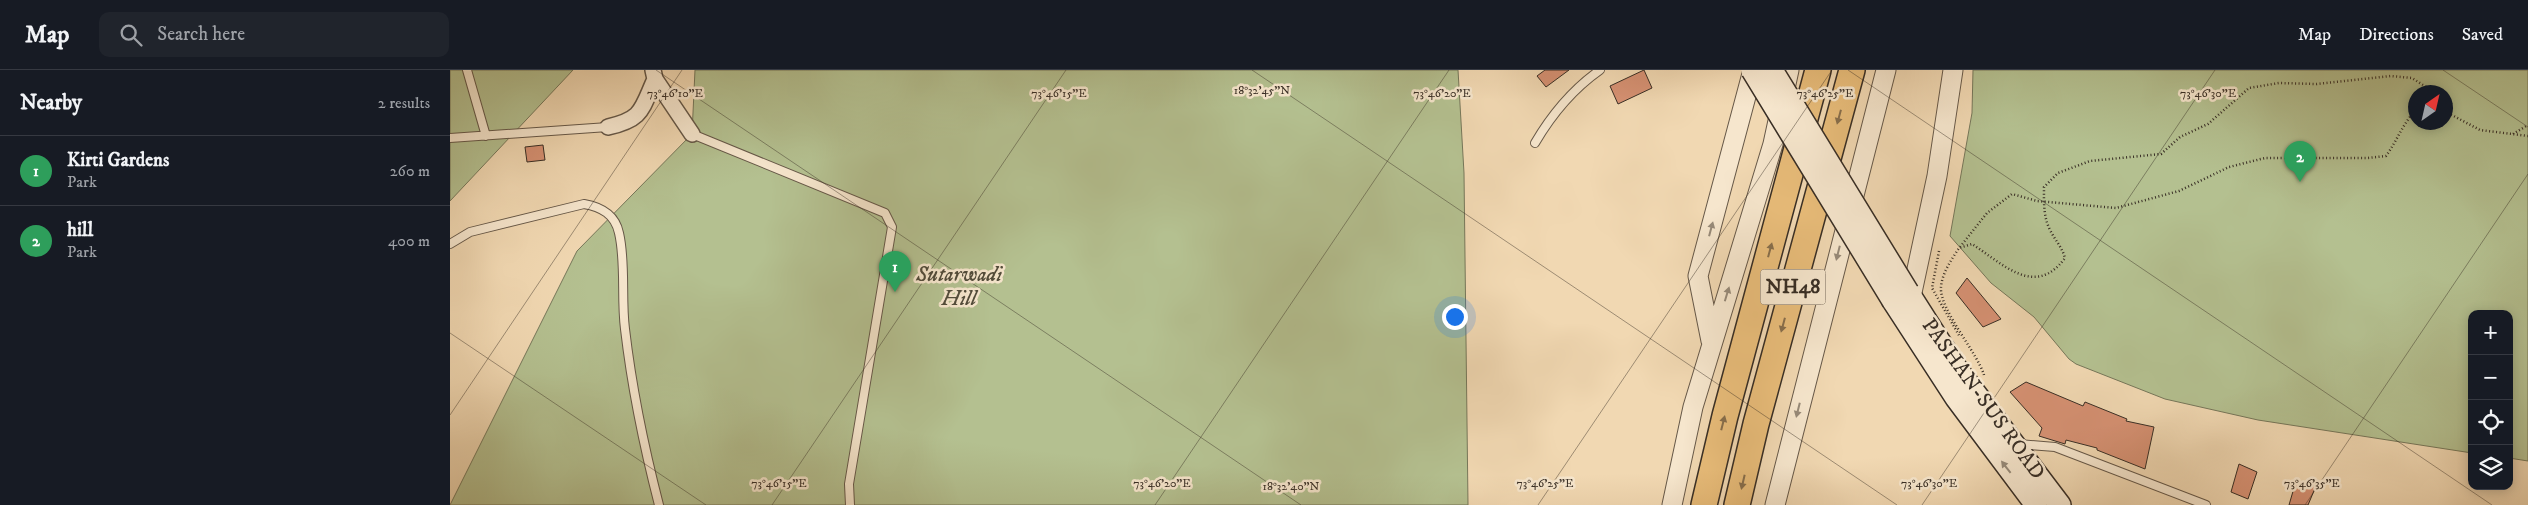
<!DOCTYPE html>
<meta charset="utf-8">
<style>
body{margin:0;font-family:"IM FELL DW Pica",serif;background:#20242c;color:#f1f3f6}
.controls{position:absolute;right:15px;bottom:15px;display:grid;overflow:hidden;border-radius:10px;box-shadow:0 2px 12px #0003}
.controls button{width:45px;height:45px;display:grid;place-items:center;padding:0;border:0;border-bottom:1px solid #363941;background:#171b24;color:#f1f3f6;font:25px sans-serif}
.compass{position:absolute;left:1958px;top:15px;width:45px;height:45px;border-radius:50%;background:#171b24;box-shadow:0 2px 12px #0003;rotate:34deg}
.you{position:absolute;left:1004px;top:246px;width:18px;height:18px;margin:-12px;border:4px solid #fff;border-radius:50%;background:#1a73e8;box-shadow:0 0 0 8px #1a73e833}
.badge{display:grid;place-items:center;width:32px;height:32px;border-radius:50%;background:#c59692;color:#fff;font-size:16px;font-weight:700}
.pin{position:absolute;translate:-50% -41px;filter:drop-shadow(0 1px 2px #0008)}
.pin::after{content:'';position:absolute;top:26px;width:18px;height:15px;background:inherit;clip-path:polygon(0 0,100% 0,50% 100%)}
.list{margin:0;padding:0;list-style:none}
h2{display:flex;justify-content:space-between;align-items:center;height:65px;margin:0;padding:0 20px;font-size:21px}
h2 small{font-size:16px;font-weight:400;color:#9ea1a6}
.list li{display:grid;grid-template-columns:32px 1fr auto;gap:15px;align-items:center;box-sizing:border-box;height:70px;padding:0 20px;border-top:1px solid #363941}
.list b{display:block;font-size:19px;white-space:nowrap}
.list p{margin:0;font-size:16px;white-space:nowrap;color:#9ea1a6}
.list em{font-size:16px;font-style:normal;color:#9ea1a6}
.icon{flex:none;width:28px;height:28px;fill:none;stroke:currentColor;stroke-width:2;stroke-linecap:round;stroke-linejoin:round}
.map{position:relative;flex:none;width:2078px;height:435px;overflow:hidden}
header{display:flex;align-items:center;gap:30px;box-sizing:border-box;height:70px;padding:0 25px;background:#171b24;border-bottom:1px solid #363941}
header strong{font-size:24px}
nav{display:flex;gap:28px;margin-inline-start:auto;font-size:18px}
.search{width:350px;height:45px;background:#20242c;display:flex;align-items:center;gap:12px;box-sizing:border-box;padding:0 18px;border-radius:10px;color:#9ea1a6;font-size:19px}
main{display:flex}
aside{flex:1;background:#171b24}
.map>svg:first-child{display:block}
.green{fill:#b4c090;stroke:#76775a;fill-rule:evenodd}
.building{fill:#d69173;stroke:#382e25}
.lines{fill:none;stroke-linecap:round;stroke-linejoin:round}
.service-casing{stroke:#665848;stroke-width:10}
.minor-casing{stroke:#665848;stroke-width:18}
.tertiary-casing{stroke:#665848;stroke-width:21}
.secondary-casing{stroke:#382e25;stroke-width:24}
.trunk-casing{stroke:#382e25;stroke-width:28}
.path{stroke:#382e25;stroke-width:2.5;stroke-dasharray:1 2.5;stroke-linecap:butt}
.service{stroke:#f6e6cd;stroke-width:8}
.minor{stroke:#f6e6cd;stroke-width:15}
.tertiary{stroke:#f6e6cd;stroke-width:19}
.secondary{stroke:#f6e6cd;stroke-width:21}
.trunk{stroke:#e8bc79;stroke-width:25}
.secondary-bridge-casing{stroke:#382e25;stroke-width:24;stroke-linecap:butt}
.secondary-bridge{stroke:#f6e6cd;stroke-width:21}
.oneway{fill:#876e4b}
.oneway2{fill:#978a79}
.ticks{fill:none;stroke:#382e25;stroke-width:1;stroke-opacity:0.45}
.labels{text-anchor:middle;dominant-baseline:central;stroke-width:5;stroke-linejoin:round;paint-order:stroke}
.shield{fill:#f6e6cd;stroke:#716557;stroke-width:1}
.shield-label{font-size:20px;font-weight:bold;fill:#382e25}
.park-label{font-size:21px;font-style:italic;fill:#514b3a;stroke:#f6e6cd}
.street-label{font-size:21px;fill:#382e25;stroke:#f6e6cd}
.ticks-label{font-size:12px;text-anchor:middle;fill:#382e25;stroke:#f6e6cd;stroke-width:5;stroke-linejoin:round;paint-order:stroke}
</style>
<header>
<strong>Map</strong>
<div class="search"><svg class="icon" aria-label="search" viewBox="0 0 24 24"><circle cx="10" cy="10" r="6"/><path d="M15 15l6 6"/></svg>Search here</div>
<nav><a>Map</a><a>Directions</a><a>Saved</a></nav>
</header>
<main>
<aside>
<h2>Nearby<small>2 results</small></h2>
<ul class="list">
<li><span class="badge" style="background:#2e9e5b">1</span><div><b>Kirti Gardens</b><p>Park</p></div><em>260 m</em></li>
<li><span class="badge" style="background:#2e9e5b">2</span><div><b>hill</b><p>Park</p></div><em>400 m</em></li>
</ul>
</aside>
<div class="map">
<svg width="2078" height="435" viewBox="0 0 2078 435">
<rect width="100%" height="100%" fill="#f1d8b2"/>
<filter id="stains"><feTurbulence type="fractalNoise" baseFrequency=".004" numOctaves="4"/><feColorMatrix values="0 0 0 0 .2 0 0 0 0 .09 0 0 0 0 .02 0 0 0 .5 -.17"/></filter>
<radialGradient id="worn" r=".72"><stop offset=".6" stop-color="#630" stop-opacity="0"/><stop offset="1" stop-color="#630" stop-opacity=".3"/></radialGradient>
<path class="green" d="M0,0H123L0,131Z
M245,0H1008L1014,103L1018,435H0L127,181L242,64Z
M1523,0H2078V391L2059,388V244H2022V383L1808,350L1715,329L1626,294L1619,289L1584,247L1541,213L1500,166L1522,43ZM1996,22V52H1966V22Z"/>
<path class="building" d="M1095,0H1119L1096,17L1087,6Z
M1194,0L1202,18L1168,34L1160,16Z
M93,75L95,90L77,92L75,77Z
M1517,208L1551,249L1533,257L1506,223Z
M1576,312L1633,336L1635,332L1677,349L1676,351L1704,357L1695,399L1647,380V378L1616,370L1615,374L1589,366L1592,358L1560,322Z
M1789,394L1807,402L1798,429L1781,422Z
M1846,411L1866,416L1858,435H1839Z"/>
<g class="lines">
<defs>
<path id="service" d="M17,0L36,66
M242,64L435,143L442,157L399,414L400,435
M0,68L158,57
M1085,73C1102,44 1123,19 1150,0
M0,174L20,162L134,134C151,137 165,144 169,163C176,193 171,228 175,259C182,319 194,377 209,435
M1568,374L1605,377L1756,435"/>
<path id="minor" d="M203,0L205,9L242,64
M158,57C193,49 191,40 205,9"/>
<path id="tertiary" d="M1461,227L1487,106L1503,0
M1261,271L1248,206L1303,0
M1222,435L1243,337L1323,74L1339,0
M1325,435L1436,0"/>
<path id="secondary" d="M1458,222L1507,299L1610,435
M1443,231L1506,328L1586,435"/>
<path id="trunk" d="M1254,435L1275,346L1368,0
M1287,435L1306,354L1402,0"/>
</defs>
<use href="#service" class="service-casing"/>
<use href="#minor" class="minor-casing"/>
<use href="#tertiary" class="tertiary-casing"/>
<use href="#secondary" class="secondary-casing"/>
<use href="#trunk" class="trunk-casing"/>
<path class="path" d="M1996,40L1998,43L2030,60L2078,66
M2063,64L2078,55
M1510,177L1537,143L1562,124L1587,131L1666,138L1729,121L1779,97L1815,88H1917L1936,86C1947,71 1953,53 1966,40
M1489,181L1482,218L1510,267
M1534,305C1527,282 1489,239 1491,217C1492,203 1502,189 1509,178L1522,174C1552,193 1585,229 1615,188C1612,177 1605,170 1600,160C1593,146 1594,131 1594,117L1608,103L1640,91L1711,84L1730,67L1758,54L1799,18L1829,13L1867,14L1941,6L1962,8L1984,22"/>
<use href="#service" class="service"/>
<use href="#minor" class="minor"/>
<use href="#tertiary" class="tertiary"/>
<use href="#secondary" class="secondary"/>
<use href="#trunk" class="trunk"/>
<defs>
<path id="secondary-bridge" d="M1302,0L1443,231
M1322,0L1458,222"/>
</defs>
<use href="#secondary-bridge" class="secondary-bridge-casing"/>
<use href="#secondary-bridge" class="secondary-bridge"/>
</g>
<defs><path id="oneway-solid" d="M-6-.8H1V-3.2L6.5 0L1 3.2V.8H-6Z" transform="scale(1.25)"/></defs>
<g class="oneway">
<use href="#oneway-solid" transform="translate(1389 47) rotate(105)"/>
<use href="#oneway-solid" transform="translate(1320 180) rotate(-75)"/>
<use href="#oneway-solid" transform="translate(1333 255) rotate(105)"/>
<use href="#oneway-solid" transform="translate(1273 353) rotate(-76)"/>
<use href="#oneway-solid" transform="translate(1293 412) rotate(103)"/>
</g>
<g class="oneway2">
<use href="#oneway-solid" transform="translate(1261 159) rotate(-75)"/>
<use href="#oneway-solid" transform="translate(1388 183) rotate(104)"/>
<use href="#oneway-solid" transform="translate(1277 224) rotate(-73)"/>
<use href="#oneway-solid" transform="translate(1348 340) rotate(104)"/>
<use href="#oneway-solid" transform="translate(1556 397) rotate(-128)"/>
</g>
<path class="ticks" d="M206,0L851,435M802,0L1447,435M1398,0L2042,435M1993,0L2078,57M0,263L256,435M0,345L232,0M322,435L616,0M705,435L999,0M1088,435L1382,0M1472,435L1765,0M1855,435L2078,104"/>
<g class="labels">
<rect class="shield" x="1310.5" y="199.5" width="65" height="35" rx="4"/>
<g class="shield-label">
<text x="1343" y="217">NH48</text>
</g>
<g class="park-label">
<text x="509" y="205">Sutarwadi<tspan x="509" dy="24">Hill</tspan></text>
</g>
<g class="street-label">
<text transform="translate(1533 329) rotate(54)">PASHAN-SUS ROAD</text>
</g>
</g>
<g class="ticks-label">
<text x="812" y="24">18°32'45"N</text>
<text x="225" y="27">73°46'10"E</text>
<text x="609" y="27">73°46'15"E</text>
<text x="992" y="27">73°46'20"E</text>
<text x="1758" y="27">73°46'30"E</text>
<text x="1375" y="27">73°46'25"E</text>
<text x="329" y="417">73°46'15"E</text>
<text x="712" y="417">73°46'20"E</text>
<text x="1095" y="417">73°46'25"E</text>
<text x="1479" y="417">73°46'30"E</text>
<text x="1862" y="417">73°46'35"E</text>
<text x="841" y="420">18°32'40"N</text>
</g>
<rect width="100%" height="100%" filter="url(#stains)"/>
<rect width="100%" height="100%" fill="url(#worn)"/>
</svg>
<div class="controls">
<button>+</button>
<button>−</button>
<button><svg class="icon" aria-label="locate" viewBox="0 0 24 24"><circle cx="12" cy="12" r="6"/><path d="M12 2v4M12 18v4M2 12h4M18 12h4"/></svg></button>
<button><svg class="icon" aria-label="layers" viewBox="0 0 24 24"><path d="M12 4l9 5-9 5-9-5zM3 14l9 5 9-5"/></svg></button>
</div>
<svg class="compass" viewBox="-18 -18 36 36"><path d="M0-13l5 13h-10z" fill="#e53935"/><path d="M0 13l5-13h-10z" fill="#9ea1a6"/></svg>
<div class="you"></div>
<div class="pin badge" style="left:445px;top:222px;background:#2e9e5b">1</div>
<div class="pin badge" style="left:1850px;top:112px;background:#2e9e5b">2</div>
</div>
</main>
